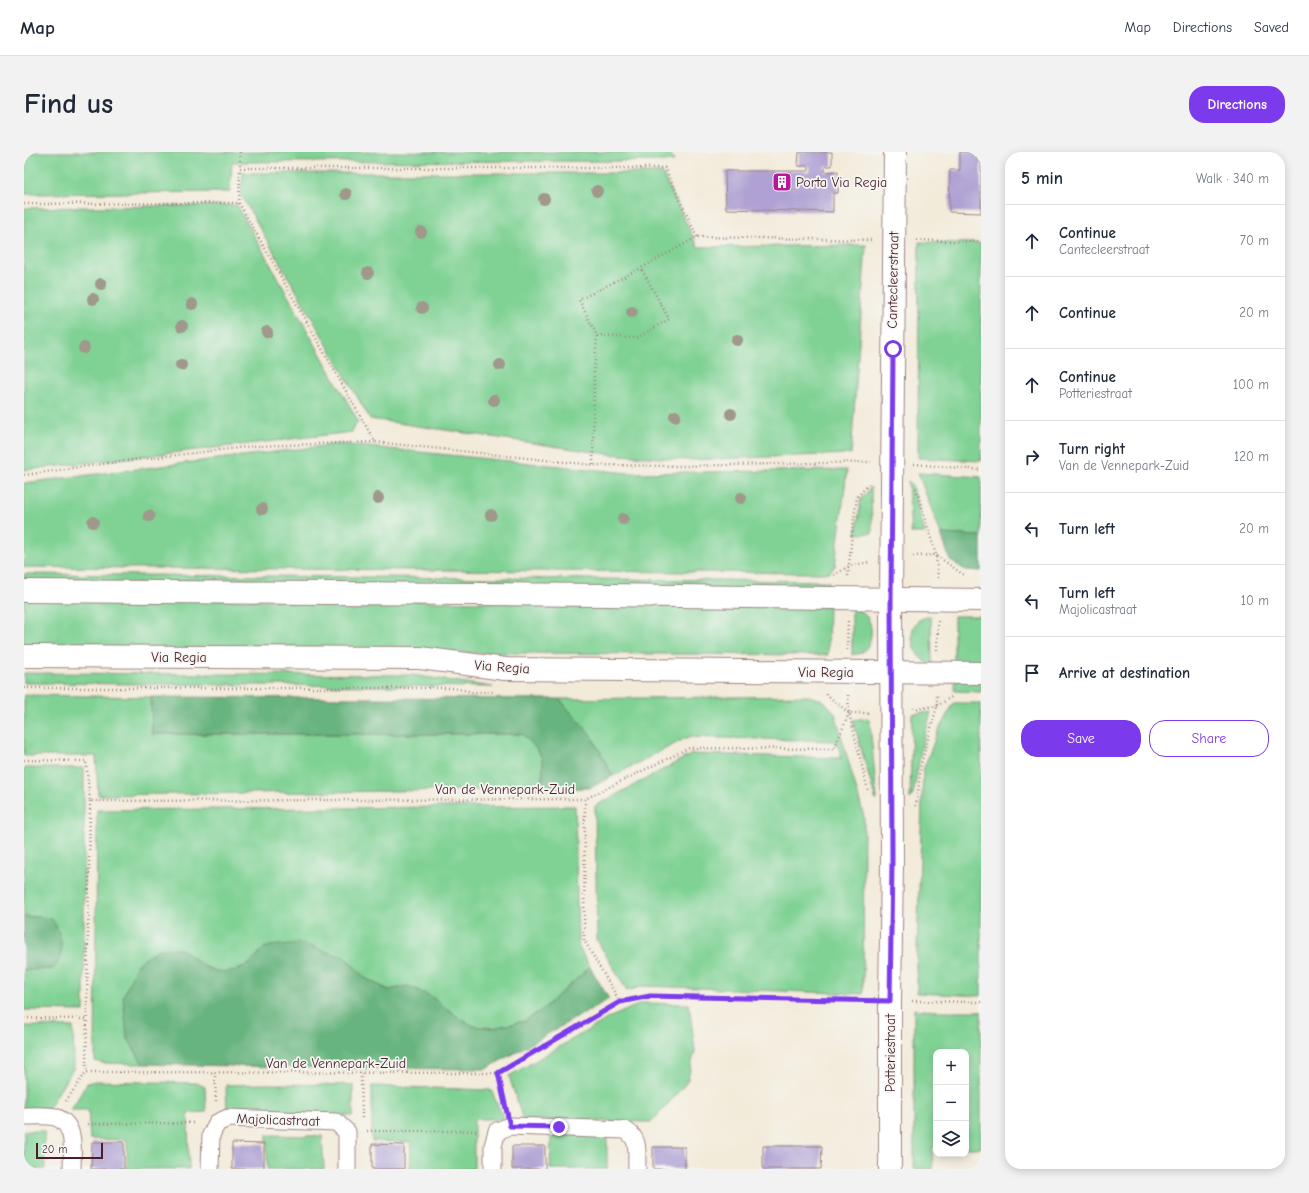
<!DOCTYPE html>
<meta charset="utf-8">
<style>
body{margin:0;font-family:"Comic Neue",sans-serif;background:#f2f2f3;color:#1f2937}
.controls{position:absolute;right:12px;bottom:12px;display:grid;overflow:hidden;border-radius:8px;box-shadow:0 2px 10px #0003}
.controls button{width:36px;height:36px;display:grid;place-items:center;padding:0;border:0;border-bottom:1px solid #e0e1e3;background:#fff;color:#1f2937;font:20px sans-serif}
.scale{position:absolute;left:12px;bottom:10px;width:67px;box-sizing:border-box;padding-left:4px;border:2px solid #4a1f2b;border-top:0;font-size:11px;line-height:14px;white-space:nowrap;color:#4a1f2b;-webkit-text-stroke:3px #f6f6f2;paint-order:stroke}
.stop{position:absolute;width:12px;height:12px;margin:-9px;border:3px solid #7c3aed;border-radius:50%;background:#fff}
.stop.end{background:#7c3aed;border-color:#fff;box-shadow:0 1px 4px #0008}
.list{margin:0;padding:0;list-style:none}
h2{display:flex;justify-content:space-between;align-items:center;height:52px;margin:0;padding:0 16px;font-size:17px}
h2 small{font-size:13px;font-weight:400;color:#747a83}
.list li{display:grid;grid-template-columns:26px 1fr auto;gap:12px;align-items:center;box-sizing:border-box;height:72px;padding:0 16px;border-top:1px solid #e0e1e3}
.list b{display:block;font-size:15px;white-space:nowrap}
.list p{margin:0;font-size:13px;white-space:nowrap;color:#747a83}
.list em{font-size:13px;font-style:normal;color:#747a83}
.actions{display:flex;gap:8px;padding:12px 16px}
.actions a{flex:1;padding:9px 0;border:1px solid #7c3aed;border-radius:16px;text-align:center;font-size:14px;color:#7c3aed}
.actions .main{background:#7c3aed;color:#fff}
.icon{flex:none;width:22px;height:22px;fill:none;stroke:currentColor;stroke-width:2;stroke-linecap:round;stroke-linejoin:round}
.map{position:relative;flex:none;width:957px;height:1017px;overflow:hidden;border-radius:16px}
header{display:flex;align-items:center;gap:24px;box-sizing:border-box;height:56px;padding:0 20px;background:#fff;border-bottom:1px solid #e0e1e3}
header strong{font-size:19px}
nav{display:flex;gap:22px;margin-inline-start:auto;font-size:14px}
.intro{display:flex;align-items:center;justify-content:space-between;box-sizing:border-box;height:96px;padding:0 24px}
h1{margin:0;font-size:28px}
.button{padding:10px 18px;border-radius:16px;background:#7c3aed;color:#fff;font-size:14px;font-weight:700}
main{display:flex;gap:24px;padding:0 24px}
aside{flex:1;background:#fff;border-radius:16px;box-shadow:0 2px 10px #0003}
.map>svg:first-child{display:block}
.green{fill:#80d294;stroke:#657860}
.forest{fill:#68b47e;stroke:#596a54}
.building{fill:#afa1d3}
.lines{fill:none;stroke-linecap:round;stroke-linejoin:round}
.street-casing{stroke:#9e8582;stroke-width:19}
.secondary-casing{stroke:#9e8582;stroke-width:24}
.primary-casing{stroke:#9e8582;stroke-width:24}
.path{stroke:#9e8582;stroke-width:2.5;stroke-dasharray:1 3;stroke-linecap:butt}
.street{stroke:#fff;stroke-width:17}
.secondary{stroke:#fff;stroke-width:22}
.primary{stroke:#fff;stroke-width:22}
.tree{fill:#9f988b}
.route{stroke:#7c3aed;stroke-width:5}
.labels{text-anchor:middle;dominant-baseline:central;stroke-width:3.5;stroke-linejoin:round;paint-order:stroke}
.poi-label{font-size:14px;fill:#4a1f2b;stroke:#f6f6f2;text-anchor:start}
.street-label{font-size:14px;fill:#4a1f2b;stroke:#f6f6f2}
</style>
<header>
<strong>Map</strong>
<nav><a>Map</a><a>Directions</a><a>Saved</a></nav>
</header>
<div class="intro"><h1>Find us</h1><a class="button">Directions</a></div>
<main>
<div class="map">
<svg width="957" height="1017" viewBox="0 0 957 1017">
<rect width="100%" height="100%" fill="#f6f6f2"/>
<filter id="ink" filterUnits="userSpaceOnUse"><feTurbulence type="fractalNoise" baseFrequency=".025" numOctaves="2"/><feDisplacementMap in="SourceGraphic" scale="8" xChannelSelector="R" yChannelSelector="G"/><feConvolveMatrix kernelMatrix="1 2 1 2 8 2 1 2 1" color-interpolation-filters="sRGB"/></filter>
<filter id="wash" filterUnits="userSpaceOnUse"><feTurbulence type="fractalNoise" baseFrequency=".012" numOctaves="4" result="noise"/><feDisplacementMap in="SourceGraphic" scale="16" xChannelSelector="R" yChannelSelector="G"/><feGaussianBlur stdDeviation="0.9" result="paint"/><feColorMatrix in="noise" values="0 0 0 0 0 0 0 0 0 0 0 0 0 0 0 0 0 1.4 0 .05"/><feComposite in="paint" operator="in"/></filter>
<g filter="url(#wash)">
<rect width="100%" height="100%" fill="#f3ebda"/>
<path class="green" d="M0,0H645L650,9L208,10L206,40L0,42Z
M219,21H638L674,95L842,93L827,302L664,308L583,302L346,267L217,43Z
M213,53L334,269L328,280L0,318V56Z
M895,90L957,91V309L894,306Z
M315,292L605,321L823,318L811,414L806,420L798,421L0,415V331Z
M894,321L957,325V384L917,382Z
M884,329L889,335L901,381H887Z
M847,335L848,381L832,382L837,347Z
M0,422L805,429V440L0,431Z
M0,446L805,453L804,503L0,498Z
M828,456C833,458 838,459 842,464C850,473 849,494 837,501C835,502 831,502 828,503Z
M907,464L908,512C905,511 902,510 899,508C888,500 883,478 895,468C898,466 903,465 907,464Z
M930,464H957V513H930Z
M0,521L388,523L469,535L0,531Z
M931,528L957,529V540L931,539Z
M0,543L127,545L128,582H498C521,604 521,606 517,637L74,643L72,604H0Z
M784,544L799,548L811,561L840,665L839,842L619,834L603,839L573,788L571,654L668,602L818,606L812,589L664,585L589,624L567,583L535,547Z
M930,551H957V844L893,841V799L899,618L915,577Z
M907,560L898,594L889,643L886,647L888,562Z
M844,566L846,572L853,647L852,649L829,568Z
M0,616H60V859L0,858V818L29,817L15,765H0Z
M551,654L554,794L566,815L520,856L501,869L469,876L449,874L435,866L408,845L385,834L365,838L341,826L322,806L240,796C236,801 231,808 225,812C200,829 178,816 158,797L103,885L119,912L78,911L71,909L73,658Z
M618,851L665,852L671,899L663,930L628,970L499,968L485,924L585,866Z
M890,857L912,859H957V996H942V900H912V995L908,996L909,1017H890Z
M0,874L49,875L50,915L24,957L0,958Z
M71,929L173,931L181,935L182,960L164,961L165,1017H103V988L66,987L64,958H47L63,931Z
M246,932L329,933V964L203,961L202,933Z
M348,934L467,938L480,967H450V1017H386L387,990L348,989Z
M0,979H20L21,1017H0Z
M527,981H583V1017H526Z
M243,983L298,984L300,1017H243Z"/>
<path class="forest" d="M917,382L957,384V419L941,418L926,408Z
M127,545L535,547L567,583L589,624L566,636L517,637C521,607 521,604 498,582H128Z
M0,765H15L28,767C38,782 42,803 29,817L0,818Z
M276,791L322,806L341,826L364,838L385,834L408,845L435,866L449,874L469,876L501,869L520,856L566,815L585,847L462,917L301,916L119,912L103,885L99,845L113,812L134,797H158C179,817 198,828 225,812C231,808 234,801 240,796C244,793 269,792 276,791Z"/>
<g id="blocks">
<path class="building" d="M775,0H808V14H801V20L814,19V41H809V60L702,57L701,19H785V14H774Z
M936,0H953V5H957V61L925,60L926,18H936Z
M68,990H100V1017H67Z
M208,991L240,992V1017H208Z
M348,992L380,993V1017H348Z
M488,994H521V1017H488Z
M739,994H798L797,1017H739Z
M629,995H661V1017H629Z"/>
</g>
</g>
<g filter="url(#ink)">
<use href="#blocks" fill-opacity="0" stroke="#9e8582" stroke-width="1"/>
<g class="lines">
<defs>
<path id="street" d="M0,964C7,964 26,963 31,965C53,972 48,999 48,1017
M186,1017L187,983L193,971L204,966L312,970L323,980V1017
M469,1017V994L473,979L486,974L601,978C617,987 612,1001 613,1017"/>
<path id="secondary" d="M866,1017V849L868,711L867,447L871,0"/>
<path id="primary" d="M0,439L583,443L957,448
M0,504L396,506L481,517L957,521"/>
</defs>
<use href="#street" class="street-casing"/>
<use href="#secondary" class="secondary-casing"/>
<use href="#primary" class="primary-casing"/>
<path class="path" d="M216,0V16
M0,52L215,51
M673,85L641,16H216L215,51L351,290L569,313L658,314L847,310
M893,88L957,90
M573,184L613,186L645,167L617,116
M890,312L957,318
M569,313L570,219L573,184L555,148L617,116L673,85L848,88
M0,323L100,309L231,294L351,290
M892,336L912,403L914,426
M889,404L912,403L941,424
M810,423L825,414L846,410
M824,424L828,381L833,345L845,332
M823,498L824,469
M913,498L914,469
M0,536H430L448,540H469
M802,542L825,561H846
M824,543L825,561L844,638
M889,557L913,554L929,544
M0,608L62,609L66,649L561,647L665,596L810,597L825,561
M561,647L560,788L596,850
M66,649L62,920L474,921L596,850L626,844L845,849
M891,654L893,648L897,613L913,554V543
M888,849L957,850
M0,866L63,867
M191,920L192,950
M337,921L338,967
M474,921L482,956
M42,949L62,920
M64,972L171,971
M343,979H452"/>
<use href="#street" class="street"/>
<use href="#secondary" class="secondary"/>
<use href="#primary" class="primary"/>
</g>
<g class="tree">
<circle cx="573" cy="39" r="6"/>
<circle cx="322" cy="42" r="6"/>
<circle cx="520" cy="47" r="6"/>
<circle cx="397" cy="80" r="6"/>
<circle cx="344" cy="121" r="6"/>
<circle cx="77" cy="132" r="6"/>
<circle cx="69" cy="147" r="6"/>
<circle cx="168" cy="152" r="6"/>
<circle cx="398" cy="156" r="6"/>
<circle cx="608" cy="160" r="6"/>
<circle cx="158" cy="174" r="6"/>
<circle cx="243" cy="180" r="6"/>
<circle cx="713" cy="188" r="6"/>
<circle cx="60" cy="196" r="6"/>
<circle cx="157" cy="213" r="6"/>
<circle cx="476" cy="213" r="6"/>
<circle cx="470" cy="248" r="6"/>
<circle cx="707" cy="262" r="6"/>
<circle cx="651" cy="264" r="6"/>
<circle cx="354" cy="346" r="6"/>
<circle cx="717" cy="346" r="6"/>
<circle cx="238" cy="357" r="6"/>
<circle cx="467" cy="363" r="6"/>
<circle cx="125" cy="364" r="6"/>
<circle cx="599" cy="367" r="6"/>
<circle cx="69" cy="370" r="6"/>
</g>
</g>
<g class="lines" filter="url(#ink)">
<path class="route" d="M535,975L486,974L474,921L596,850L626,844L866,849L868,711L867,447L869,197"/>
</g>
<defs>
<symbol id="building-square" viewBox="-11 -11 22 22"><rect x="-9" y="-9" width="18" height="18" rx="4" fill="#b5179e" stroke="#f6f6f2"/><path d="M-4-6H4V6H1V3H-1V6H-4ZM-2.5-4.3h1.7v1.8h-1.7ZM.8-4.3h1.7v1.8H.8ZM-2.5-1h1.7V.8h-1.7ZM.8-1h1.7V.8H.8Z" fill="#fff"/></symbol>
</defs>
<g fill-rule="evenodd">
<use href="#building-square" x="747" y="19" width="22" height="22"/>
</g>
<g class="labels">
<g class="poi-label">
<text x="772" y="30">Porta Via Regia</text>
</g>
<g class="street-label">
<text transform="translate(869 128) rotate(-89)">Cantecleerstraat</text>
<text x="155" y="505">Via Regia</text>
<text transform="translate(478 515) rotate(4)">Via Regia</text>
<text x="802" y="520">Via Regia</text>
<text x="481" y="637">Van de Vennepark-Zuid</text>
<text transform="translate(866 901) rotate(-90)">Potteriestraat</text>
<text x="312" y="911">Van de Vennepark-Zuid</text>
<text transform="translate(254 968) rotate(2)">Majolicastraat</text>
</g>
</g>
</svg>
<div class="controls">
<button>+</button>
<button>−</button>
<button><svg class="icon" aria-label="layers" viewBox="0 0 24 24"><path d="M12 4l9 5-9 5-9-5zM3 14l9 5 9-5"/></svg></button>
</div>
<div class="scale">20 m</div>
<div class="stop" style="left:869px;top:197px"></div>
<div class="stop end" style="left:535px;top:975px"></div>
</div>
<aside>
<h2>5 min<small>Walk · 340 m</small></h2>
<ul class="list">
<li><svg class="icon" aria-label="ahead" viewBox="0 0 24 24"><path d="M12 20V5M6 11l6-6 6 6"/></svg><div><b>Continue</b><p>Cantecleerstraat</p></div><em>70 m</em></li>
<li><svg class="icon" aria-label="ahead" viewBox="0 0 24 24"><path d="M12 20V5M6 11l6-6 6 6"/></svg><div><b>Continue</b></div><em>20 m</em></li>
<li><svg class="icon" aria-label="ahead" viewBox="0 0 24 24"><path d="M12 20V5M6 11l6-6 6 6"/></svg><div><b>Continue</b><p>Potteriestraat</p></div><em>100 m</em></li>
<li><svg class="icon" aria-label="right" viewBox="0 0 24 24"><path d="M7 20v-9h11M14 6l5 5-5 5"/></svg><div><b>Turn right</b><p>Van de Vennepark-Zuid</p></div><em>120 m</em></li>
<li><svg class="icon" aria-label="left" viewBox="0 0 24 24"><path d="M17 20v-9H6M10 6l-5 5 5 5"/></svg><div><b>Turn left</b></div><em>20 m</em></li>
<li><svg class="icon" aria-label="left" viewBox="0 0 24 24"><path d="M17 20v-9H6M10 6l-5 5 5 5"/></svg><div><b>Turn left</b><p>Majolicastraat</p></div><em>10 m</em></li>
<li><svg class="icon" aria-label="arrive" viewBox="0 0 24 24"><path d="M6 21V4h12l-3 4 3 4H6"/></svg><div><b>Arrive at destination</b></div></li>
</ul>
<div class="actions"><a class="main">Save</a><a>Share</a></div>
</aside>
</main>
